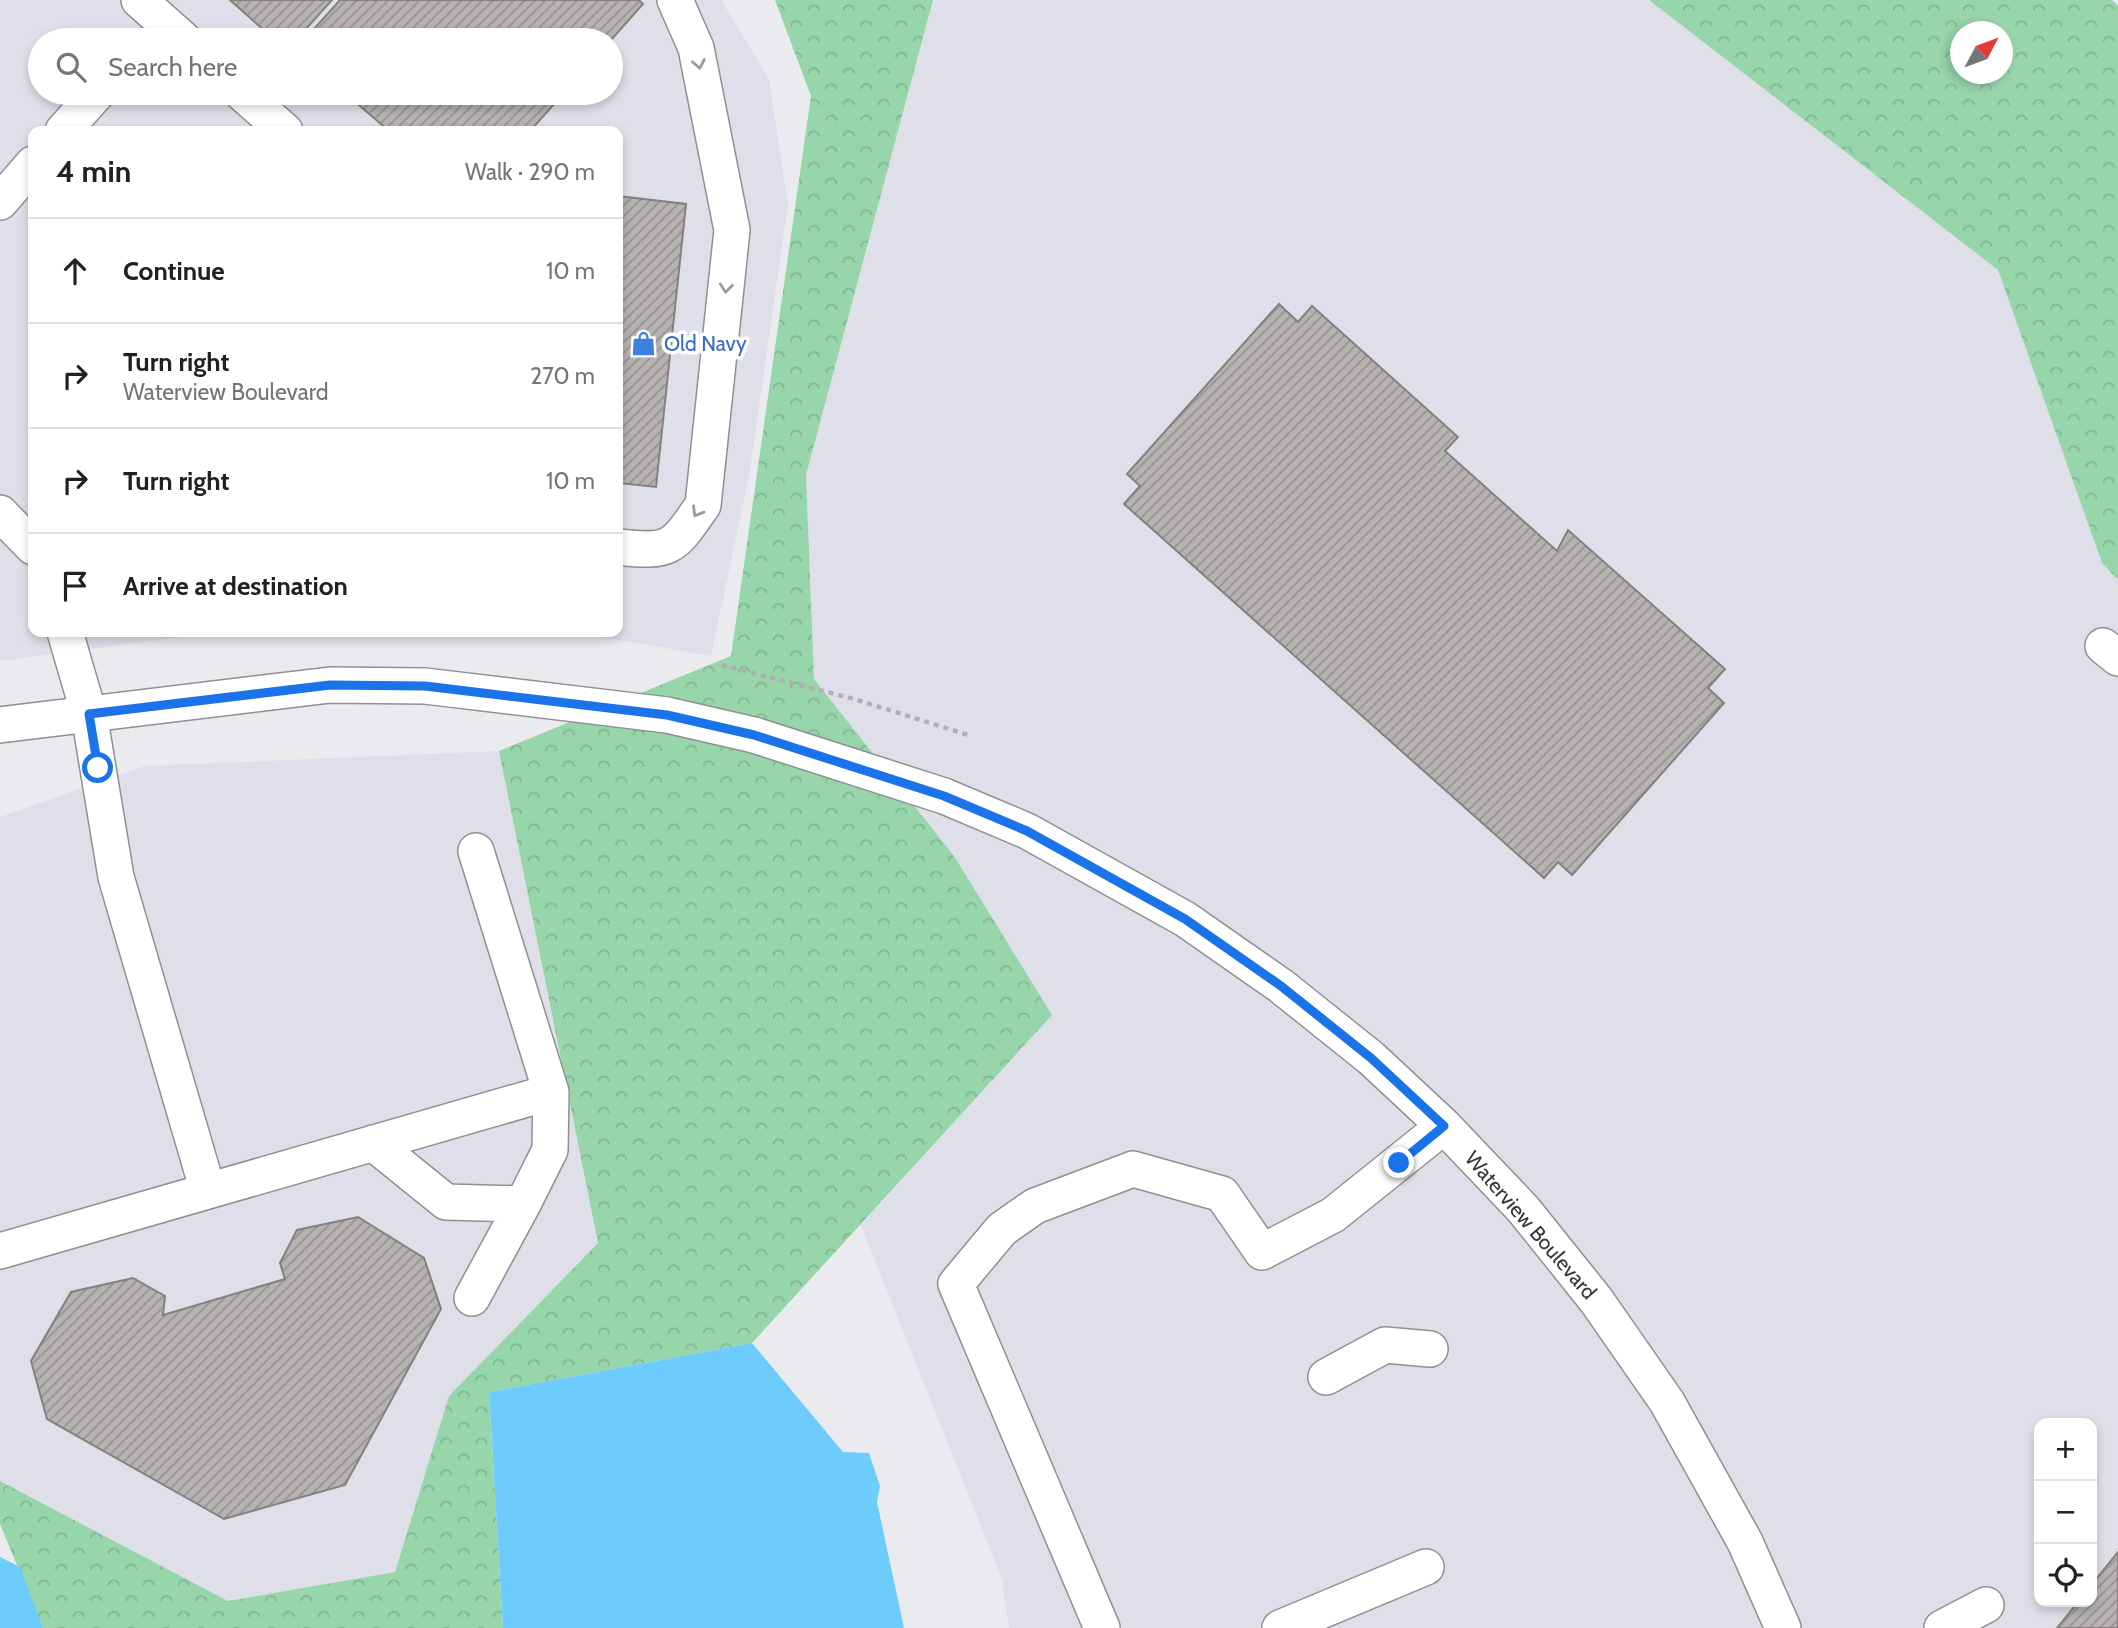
<!DOCTYPE html>
<meta charset="utf-8">
<style>
body{margin:0;font-family:Cabin,sans-serif;background:#f6f6f6;color:#202124}
.controls{position:absolute;right:21px;bottom:21px;display:grid;overflow:hidden;border-radius:14px;box-shadow:0 4px 10px #0003}
.controls button{width:63px;height:63px;display:grid;place-items:center;padding:0;border:0;border-bottom:2px solid #e0e0e0;background:#fff;color:#202124;font:35px sans-serif}
.compass{position:absolute;left:1950px;top:21px;width:63px;height:63px;border-radius:50%;background:#fff;box-shadow:0 4px 10px #0003;rotate:49deg}
.stop{position:absolute;width:21px;height:21px;margin:-16px;border:5px solid #1a73e8;border-radius:50%;background:#fff}
.stop.end{background:#1a73e8;border-color:#fff;box-shadow:0 2px 7px #0008}
.list{margin:0;padding:0;list-style:none}
h2{display:flex;justify-content:space-between;align-items:center;height:91px;margin:0;padding:0 28px;font-size:30px}
h2 small{font-size:23px;font-weight:400;color:#757577}
.list li{display:grid;grid-template-columns:46px 1fr auto;gap:21px;align-items:center;box-sizing:border-box;height:105px;padding:0 28px;border-top:2px solid #e0e0e0}
.list b{display:block;font-size:26px;white-space:nowrap}
.list p{margin:0;font-size:23px;white-space:nowrap;color:#757577}
.list em{font-size:23px;font-style:normal;color:#757577}
.icon{flex:none;width:38px;height:38px;fill:none;stroke:currentColor;stroke-width:2;stroke-linecap:round;stroke-linejoin:round}
.map{position:relative;flex:none;width:2118px;height:1628px;overflow:hidden}
.search{position:absolute;background:#fff;box-shadow:0 4px 10px #0003;left:28px;top:28px;width:595px;height:77px;display:flex;align-items:center;gap:18px;box-sizing:border-box;padding:0 24px;border-radius:38px;color:#757577;font-size:26px}
.panel{position:absolute;background:#fff;box-shadow:0 4px 10px #0003;left:28px;top:126px;width:595px;height:511px;border-radius:14px}
.map>svg:first-child{display:block}
.built{fill:#dfdfea;fill-rule:evenodd}
.forest{fill:url(#forest-crowns);fill-rule:evenodd}
.water{fill:#6eccfc}
.building{fill:url(#building-hatch);stroke:#848080;stroke-width:2}
.lines{fill:none;stroke-linecap:round;stroke-linejoin:round}
.minor-casing{stroke:#8f9092;stroke-width:38}
.path{stroke:#b0b0b3;stroke-width:4.5;stroke-dasharray:5 5;stroke-linecap:butt}
.minor{stroke:#fff;stroke-width:35}
.oneway{stroke:#9a9a9b}
.route{stroke:#1a73e8;stroke-width:9}
.labels{text-anchor:middle;dominant-baseline:central;stroke-width:7;stroke-linejoin:round;paint-order:stroke}
.shop-label{font-size:21px;fill:#366cbe;stroke:#fff;text-anchor:start}
.street-label{font-size:21px;fill:#363637;stroke:#fff}
</style>
<div class="map">
<svg width="2118" height="1628" viewBox="0 0 2118 1628">
<defs>
<pattern id="forest-crowns" width="20" height="18" patternUnits="userSpaceOnUse" patternTransform="scale(1.75)"><rect width="20" height="18" fill="#97d5ab"/><path d="M2 6a3 3 0 1 1 6 0M12 15a3 3 0 1 1 6 0" fill="none" stroke="#83b794"/></pattern>
<pattern id="building-hatch" width="6" height="6" patternUnits="userSpaceOnUse" patternTransform="scale(1.75)"><rect width="6" height="6" fill="#b6b2b1"/><path d="M-1 1l2-2M0 6l6-6M5 7l2-2" fill="none" stroke="#959291"/></pattern>
</defs>
<rect width="100%" height="100%" fill="#eaebee"/>
<path class="built" d="M0,0H721L769,79L788,204L750,471L711,656L572,632H618V131H33V632H219L0,661ZM40,40H611V93H40Z
M933,0H1649L1998,270L2102,563L2118,580V1628H1009L1002,1580L861,1225L1052,1015L954,856L814,679L806,475ZM2039,1423H2092V1602H2039Z
M499,751L598,1243L449,1396L395,1572L228,1601L0,1481V817L145,766Z"/>
<path class="forest" d="M775,0H933L806,475L814,679L954,856L1052,1015L752,1343L489,1392L503,1628H43L0,1524V1481L228,1601L395,1572L449,1396L598,1243L499,751L731,656L811,96Z
M1649,0H2112L2118,5V580L2102,563L1998,270ZM1960,32H2002V74H1960Z"/>
<path class="water" d="M752,1343L843,1452L869,1453L880,1486L877,1502L904,1628H503L489,1392Z
M0,1557L20,1567L43,1628H0Z"/>
<path class="building" d="M230,0H332L296,40H275Z
M340,0H639L643,4L611,40H304Z
M345,93H564L530,131H389Z
M618,196L686,204L656,487L619,483L618,500Z
M1279,304L1298,322L1312,306L1458,437L1445,451L1557,551L1568,530L1725,669L1708,688L1724,703L1572,875L1558,862L1544,878L1124,504L1140,486L1127,474Z
M358,1217L424,1258L441,1309L345,1485L224,1519L47,1419L31,1361L71,1292L133,1278L165,1296L163,1315L285,1279L280,1263L297,1230Z
M2118,1552V1628H2057L2078,1602H2092V1584Z"/>
<g class="lines">
<defs>
<path id="minor" d="M139,0L184,40
M242,93L285,131
M63,131L97,93
M0,202L33,164
M0,513L33,547
M618,547C672,553 673,548 703,505L732,230L696,48L675,0
M65,632L89,714L116,877L208,1191
M2103,646L2118,658
M0,725L330,685L425,686L667,715L754,735L944,796L1027,831L1185,919L1281,986L1371,1058L1444,1126L1523,1209L1596,1300L1667,1402L1745,1542L1783,1628
M373,1143L446,1202L523,1204L550,1150L551,1092L476,851
M0,1251L551,1092
M472,1298L523,1204
M1326,1377L1385,1345L1430,1349
M1102,1628L956,1284L1002,1229L1035,1206L1133,1169L1222,1194L1262,1252L1333,1215L1444,1126
M1280,1628L1426,1567
M1942,1628L1986,1605"/>
</defs>
<use href="#minor" class="minor-casing"/>
<path class="path" d="M722,665L854,699L968,735"/>
<use href="#minor" class="minor"/>
</g>
<defs><path id="oneway-chevron" d="M-2-3.5L2.5 0L-2 3.5" fill="none" stroke-width="1.6" stroke-linecap="round" stroke-linejoin="round" transform="scale(1.75)"/></defs>
<g class="oneway">
<use href="#oneway-chevron" transform="translate(699 64) rotate(79)"/>
<use href="#oneway-chevron" transform="translate(726 288) rotate(96)"/>
<use href="#oneway-chevron" transform="translate(697 512) rotate(121)"/>
</g>
<g class="lines">
<path class="route" d="M98,768L89,714L330,685L425,686L667,715L754,735L944,796L1027,831L1185,919L1281,986L1371,1058L1444,1126L1399,1163"/>
</g>
<defs>
<symbol id="shop-bare" viewBox="-9 -9 18 18"><path d="M-5-2.5h2.3a2.7 3.5 0 0 1 5.4 0H5L5.5 6h-11ZM-1.5-2.5h3a1.5 2.3 0 0 0-3 0Z" fill="#3f7fe0" stroke="#fff" stroke-width="2.5" paint-order="stroke"/></symbol>
</defs>
<g fill-rule="evenodd">
<use href="#shop-bare" x="626" y="326" width="35" height="35"/>
</g>
<g class="labels">
<g class="shop-label">
<text x="664" y="343">Old Navy</text>
</g>
<g class="street-label">
<text transform="translate(1531 1225) rotate(49)">Waterview Boulevard</text>
</g>
</g>
</svg>
<div class="controls">
<button>+</button>
<button>−</button>
<button><svg class="icon" aria-label="locate" viewBox="0 0 24 24"><circle cx="12" cy="12" r="6"/><path d="M12 2v4M12 18v4M2 12h4M18 12h4"/></svg></button>
</div>
<svg class="compass" viewBox="-18 -18 36 36"><path d="M0-13l5 13h-10z" fill="#e53935"/><path d="M0 13l5-13h-10z" fill="#757577"/></svg>
<div class="stop" style="left:98px;top:768px"></div>
<div class="stop end" style="left:1399px;top:1163px"></div>
<div class="search"><svg class="icon" aria-label="search" viewBox="0 0 24 24"><circle cx="10" cy="10" r="6"/><path d="M15 15l6 6"/></svg>Search here</div>
<section class="panel">
<h2>4 min<small>Walk · 290 m</small></h2>
<ul class="list">
<li><svg class="icon" aria-label="ahead" viewBox="0 0 24 24"><path d="M12 20V5M6 11l6-6 6 6"/></svg><div><b>Continue</b></div><em>10 m</em></li>
<li><svg class="icon" aria-label="right" viewBox="0 0 24 24"><path d="M7 20v-9h11M14 6l5 5-5 5"/></svg><div><b>Turn right</b><p>Waterview Boulevard</p></div><em>270 m</em></li>
<li><svg class="icon" aria-label="right" viewBox="0 0 24 24"><path d="M7 20v-9h11M14 6l5 5-5 5"/></svg><div><b>Turn right</b></div><em>10 m</em></li>
<li><svg class="icon" aria-label="arrive" viewBox="0 0 24 24"><path d="M6 21V4h12l-3 4 3 4H6"/></svg><div><b>Arrive at destination</b></div></li>
</ul>
</section>
</div>
